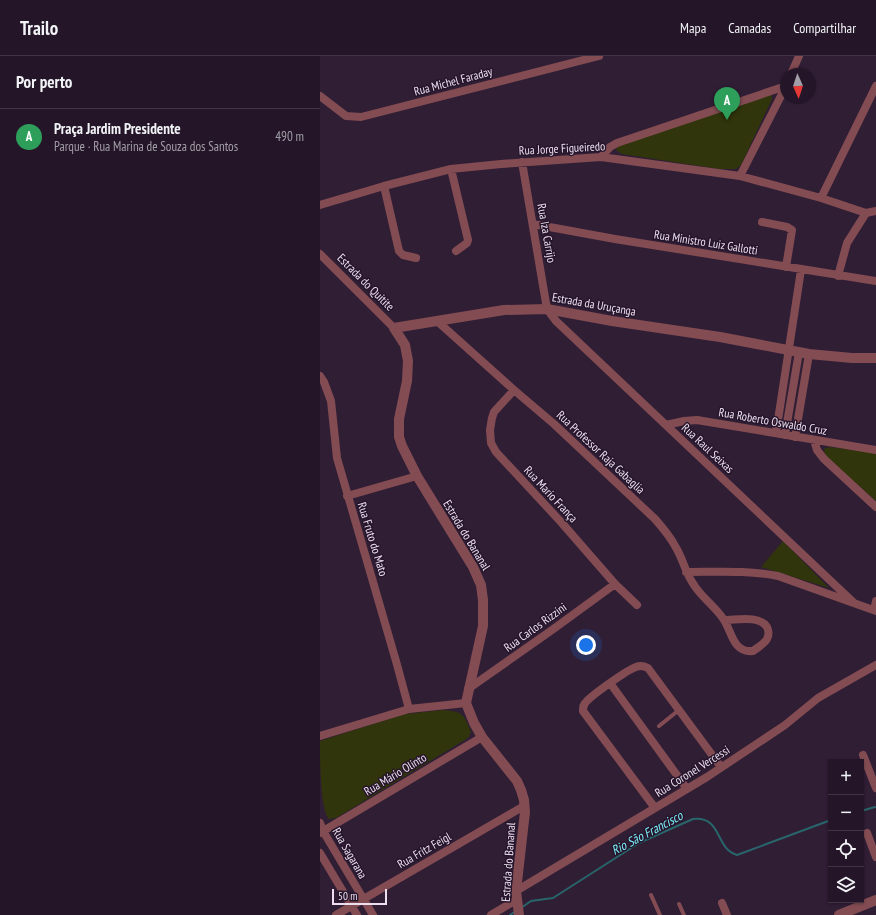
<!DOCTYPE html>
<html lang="pt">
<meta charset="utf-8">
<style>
body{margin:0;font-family:"PT Sans Narrow",sans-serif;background:#2c1f30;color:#f1f3f6}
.controls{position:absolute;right:12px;bottom:12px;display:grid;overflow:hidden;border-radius:0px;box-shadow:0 1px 3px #0004}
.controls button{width:36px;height:36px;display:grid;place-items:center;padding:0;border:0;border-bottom:1px solid #413545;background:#241628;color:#f1f3f6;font:20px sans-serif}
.compass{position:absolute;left:460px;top:12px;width:36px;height:36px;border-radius:50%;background:#241628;box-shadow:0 1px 3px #0004;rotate:177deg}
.scale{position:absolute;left:12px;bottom:10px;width:55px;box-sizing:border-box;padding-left:4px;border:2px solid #ece0f0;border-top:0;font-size:11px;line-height:14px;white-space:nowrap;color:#ece0f0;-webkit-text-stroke:3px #26152b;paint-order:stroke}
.you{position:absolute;left:266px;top:589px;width:14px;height:14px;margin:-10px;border:3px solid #fff;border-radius:50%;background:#1a73e8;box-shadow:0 0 0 6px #1a73e833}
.badge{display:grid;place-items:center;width:26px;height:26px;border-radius:50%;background:#ea580c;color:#fff;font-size:13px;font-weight:700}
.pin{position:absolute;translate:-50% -33px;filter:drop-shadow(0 1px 2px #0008)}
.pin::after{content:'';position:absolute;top:21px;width:14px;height:12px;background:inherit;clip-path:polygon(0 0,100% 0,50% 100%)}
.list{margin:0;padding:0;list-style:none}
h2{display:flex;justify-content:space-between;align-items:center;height:52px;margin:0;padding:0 16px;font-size:17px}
h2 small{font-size:13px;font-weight:400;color:#a39fa8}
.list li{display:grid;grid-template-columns:26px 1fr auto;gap:12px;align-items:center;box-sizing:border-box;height:56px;padding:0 16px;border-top:1px solid #413545}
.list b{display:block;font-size:15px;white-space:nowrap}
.list p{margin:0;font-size:13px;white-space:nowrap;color:#a39fa8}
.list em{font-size:13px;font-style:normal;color:#a39fa8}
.icon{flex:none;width:22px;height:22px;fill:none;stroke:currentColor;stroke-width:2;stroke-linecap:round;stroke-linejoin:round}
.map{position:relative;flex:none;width:556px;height:859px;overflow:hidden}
header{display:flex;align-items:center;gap:24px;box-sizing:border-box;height:56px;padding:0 20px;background:#241628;border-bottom:1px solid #413545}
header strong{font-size:19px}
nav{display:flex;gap:22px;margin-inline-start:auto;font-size:14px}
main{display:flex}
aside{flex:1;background:#241628}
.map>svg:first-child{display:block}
.green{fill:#31350b}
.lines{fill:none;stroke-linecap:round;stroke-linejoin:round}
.stream{stroke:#28666b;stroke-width:2}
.service{stroke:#834c53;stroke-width:4}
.minor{stroke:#834c53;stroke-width:8}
.tertiary{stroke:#834c53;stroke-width:10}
.labels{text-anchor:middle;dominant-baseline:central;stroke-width:3;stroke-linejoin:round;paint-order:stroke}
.street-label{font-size:12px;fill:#ece0f0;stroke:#26152b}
.water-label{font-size:13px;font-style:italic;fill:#7bf2fc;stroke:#26152b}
</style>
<header>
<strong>Trailo</strong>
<nav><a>Mapa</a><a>Camadas</a><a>Compartilhar</a></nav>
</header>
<main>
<aside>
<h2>Por perto<small></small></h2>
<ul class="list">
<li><span class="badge" style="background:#2e9e5b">A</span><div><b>Praça Jardim Presidente</b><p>Parque · Rua Marina de Souza dos Santos</p></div><em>490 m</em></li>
</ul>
</aside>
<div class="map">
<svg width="556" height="859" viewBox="0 0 556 859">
<rect width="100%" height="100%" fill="#301e35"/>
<path class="green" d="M451,38L452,43L421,109L416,113H399L302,98L296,94L299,88Z
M509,391L556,397V445L505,400L504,393Z
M463,485L509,532L441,511Z
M124,654C143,656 144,658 151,676L148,682L16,762L9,763C0,754 0,702 0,685L85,658Z"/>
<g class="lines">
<path class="stream" d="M541,755L555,751
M201,852L211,845L233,842L319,787L373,763C403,760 394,792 417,799L511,764
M190,859L196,855"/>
<path class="service" d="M339,670L359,654
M331,839L340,859
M359,848L364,859"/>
<path class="minor" d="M471,18L479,0
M0,40L26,60L41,61L279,0
M281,101L290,91L297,87L466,30
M202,106L227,253L236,265L534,547
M131,113L148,184L147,187L136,195
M420,120L466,30
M64,130L79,195L83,199L96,202
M501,142L556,30
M0,149L64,130L131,113L181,108L281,101L420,120L501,142L546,157L556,155
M442,166L467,171L472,174L466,211
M213,168L295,183L556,225
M0,198L74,272
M518,220L527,187L546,157
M117,265L194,334L234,368L335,463C342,471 350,480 355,490C363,502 365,517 374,529C382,542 396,551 404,564C412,576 413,597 433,595C437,592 444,588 447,583C449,579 449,575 447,571C439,559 417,564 405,564
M0,320L4,326L11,345L17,402L76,605L89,653
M194,334L174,356L172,362L170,374L171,387L176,396L241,466L295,528L317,549
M346,369L364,365L377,364L556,394
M456,377L481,214
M465,379L479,296
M475,381L489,298
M494,384L497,394L504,403L556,451
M27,440L97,420
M366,516C397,516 428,514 458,520L556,555
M554,554L556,545
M290,627L367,733
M148,633L232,574L295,528
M0,680L89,653L146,647
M543,699L556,732
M335,752L263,655C263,651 263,649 266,646C272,639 307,614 316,611C320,609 324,610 328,612L401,711
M0,767L3,775L53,859
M0,777L162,681
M547,777L556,801
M0,797L37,859
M196,835L387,721L465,669L498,642L556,609
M402,847L407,859
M16,859L204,750
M171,859L196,844"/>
<path class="tertiary" d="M199,859L196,835L205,756L204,744L201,734L197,725L162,681L154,667L146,647L163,570V544L161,529L153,511L97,420L82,390L79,381V363L87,325L88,305L85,289L74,272L184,254L227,253L292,265L400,281L489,298L532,302H556
M519,859L556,844"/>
</g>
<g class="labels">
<g class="street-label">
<text transform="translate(133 25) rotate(-15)">Rua Michel Faraday</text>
<text transform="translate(242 92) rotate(-3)">Rua Jorge Figueiredo</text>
<text transform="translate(227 177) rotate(80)">Rua Iza Carrijo</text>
<text transform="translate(386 186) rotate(9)">Rua Ministro Luiz Gallotti</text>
<text transform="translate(46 226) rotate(45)">Estrada do Quitite</text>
<text transform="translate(274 248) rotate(10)">Estrada da Uruçanga</text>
<text transform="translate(453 365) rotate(10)">Rua Roberto Oswaldo Cruz</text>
<text transform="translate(388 392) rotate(43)">Rua Raul Seixas</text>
<text transform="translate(281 396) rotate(43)">Rua Professor Raja Gabaglia</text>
<text transform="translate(231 438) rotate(47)">Rua Mario França</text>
<text transform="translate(147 479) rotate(59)">Estrada do Bananal</text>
<text transform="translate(53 483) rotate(73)">Rua Fruto do Mato</text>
<text transform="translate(215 571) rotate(-36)">Rua Carlos Rizzini</text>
<text transform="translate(372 715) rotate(-32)">Rua Coronel Vercessi</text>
<text transform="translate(75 718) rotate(-31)">Rua Mário Olinto</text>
<text transform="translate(104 794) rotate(-30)">Rua Fritz Feigl</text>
<text transform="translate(30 797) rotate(60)">Rua Sagarana</text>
<text transform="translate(188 806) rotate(-86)">Estrada do Bananal</text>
</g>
<g class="water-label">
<text transform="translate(327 777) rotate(-28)">Rio São Francisco</text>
</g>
</g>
</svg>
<div class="controls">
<button>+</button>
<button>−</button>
<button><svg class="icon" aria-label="locate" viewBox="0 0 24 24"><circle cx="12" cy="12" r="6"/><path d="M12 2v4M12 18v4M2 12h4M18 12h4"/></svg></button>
<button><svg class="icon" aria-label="layers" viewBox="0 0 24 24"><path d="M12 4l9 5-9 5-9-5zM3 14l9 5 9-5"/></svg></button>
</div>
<svg class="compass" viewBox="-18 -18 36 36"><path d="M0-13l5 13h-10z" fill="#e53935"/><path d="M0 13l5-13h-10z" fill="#a39fa8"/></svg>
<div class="scale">50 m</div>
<div class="you"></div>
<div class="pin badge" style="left:407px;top:64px;background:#2e9e5b">A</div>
</div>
</main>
